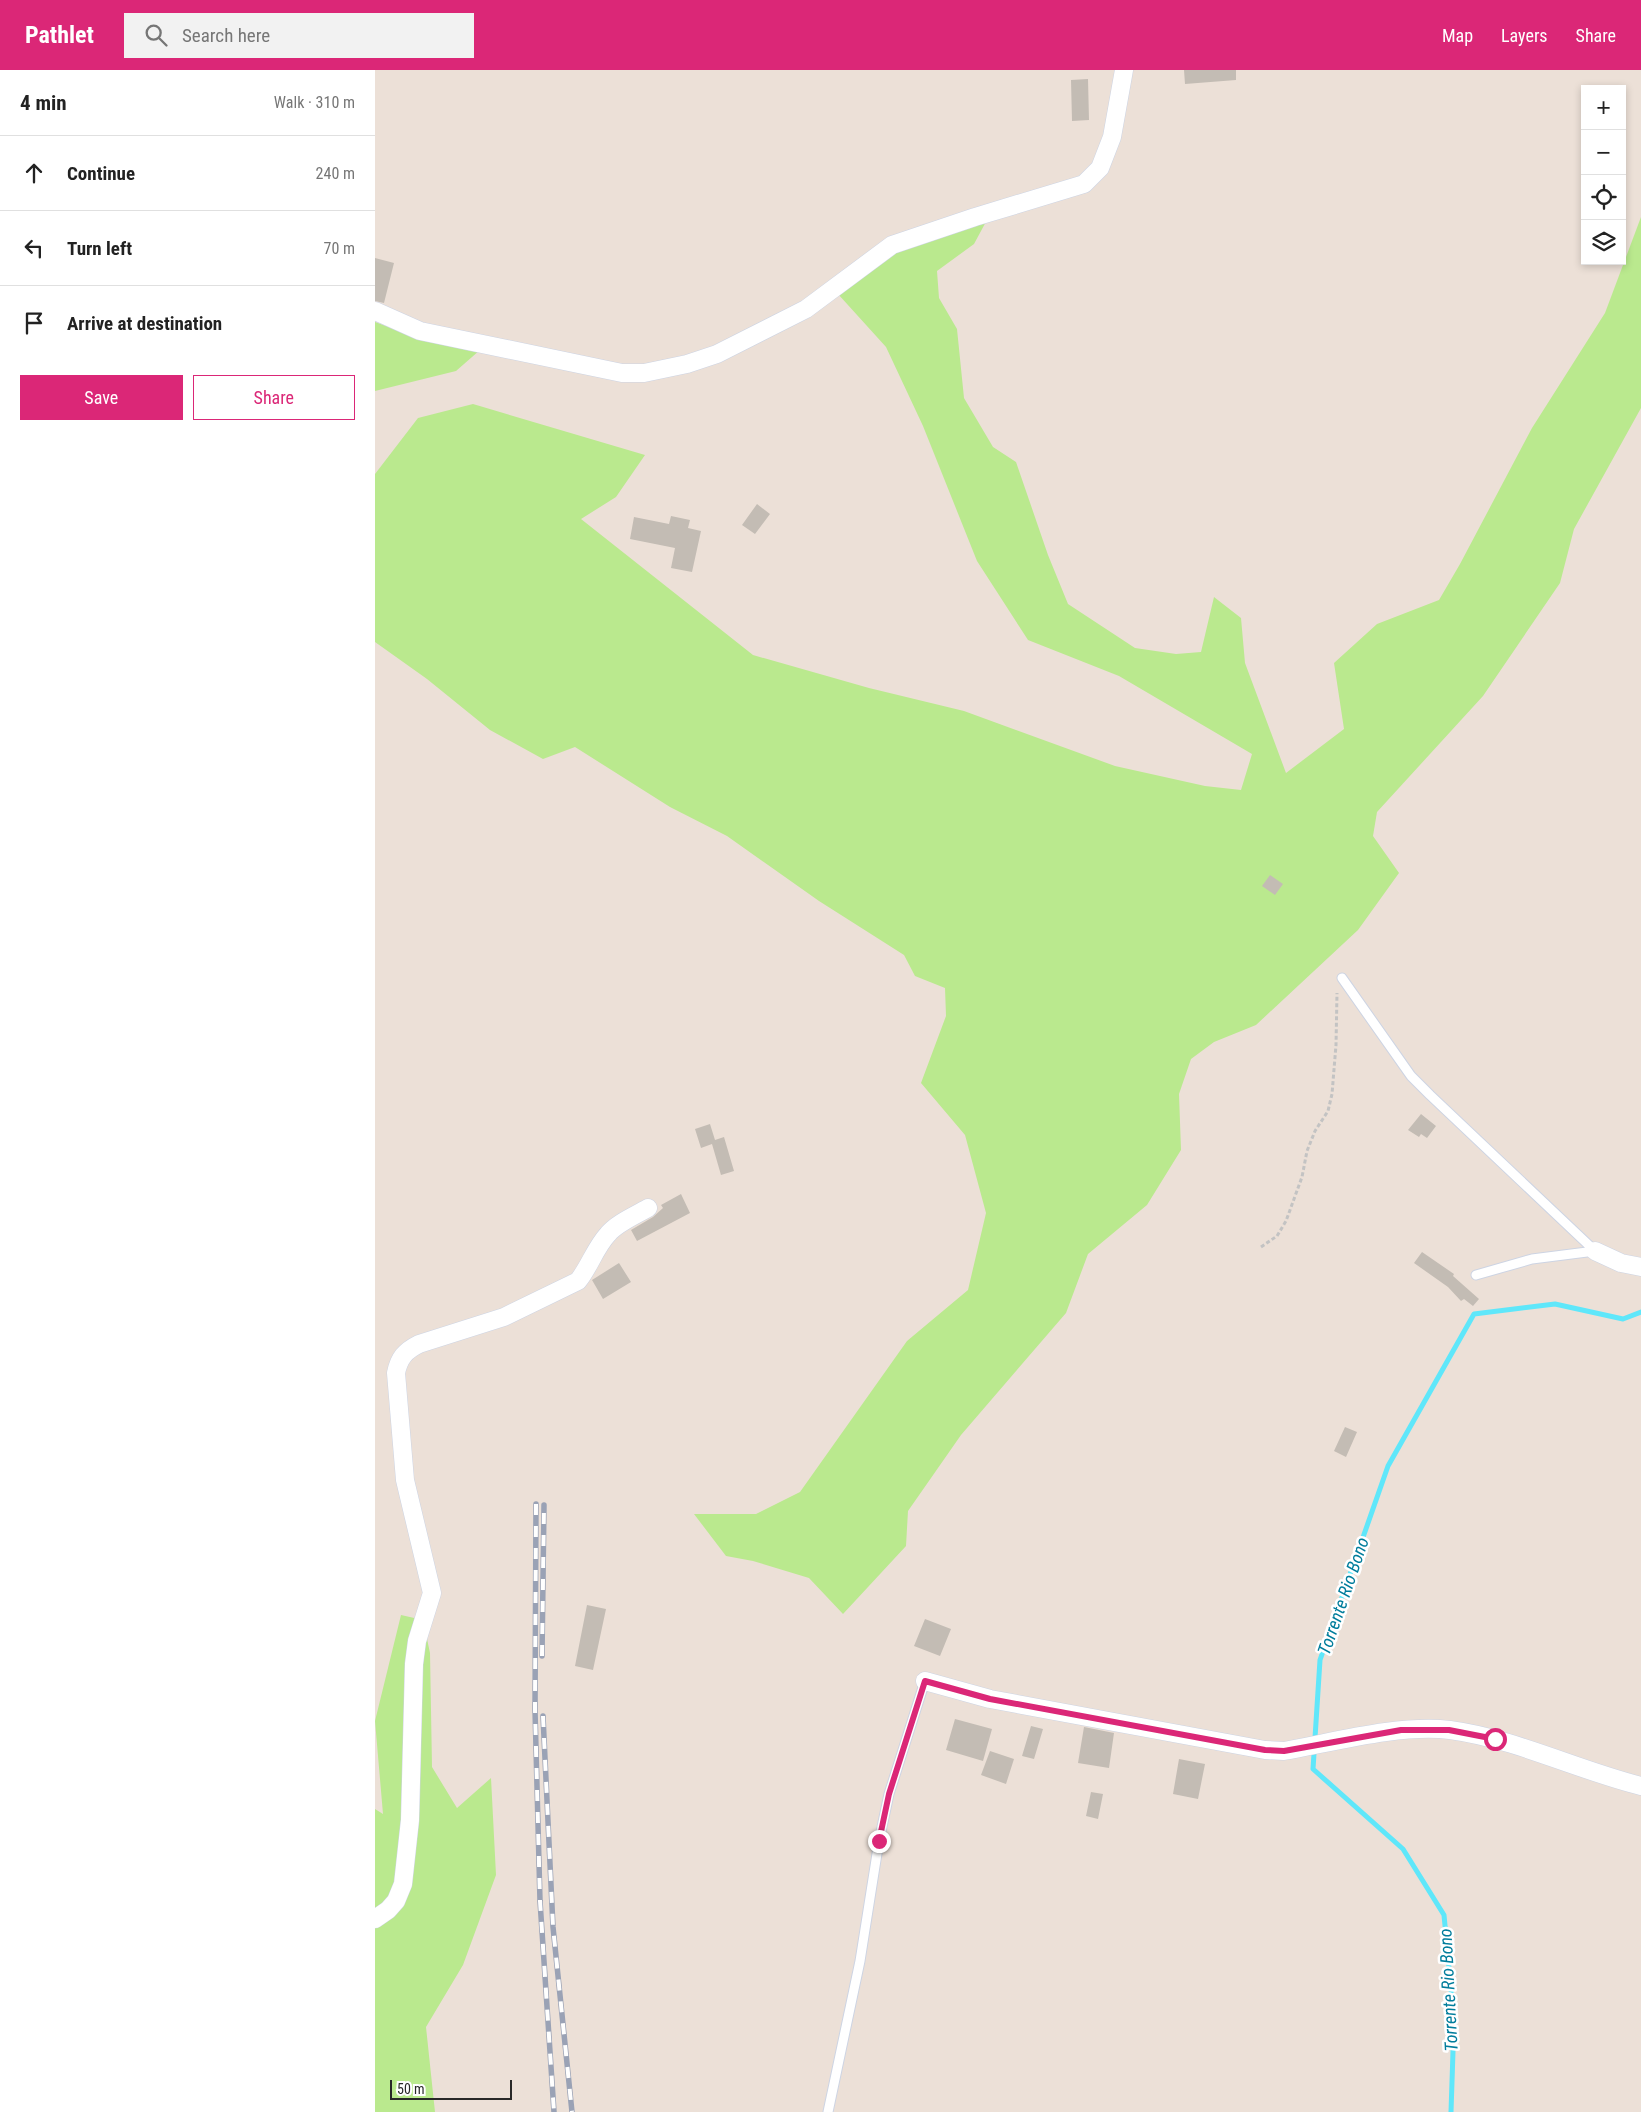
<!DOCTYPE html>
<meta charset="utf-8">
<style>
body{margin:0;font-family:"Roboto Condensed",sans-serif;background:#f2f2f2;color:#222}
.controls{position:absolute;right:15px;top:15px;display:grid;overflow:hidden;border-radius:0px;box-shadow:0 2px 8px #0003}
.controls button{width:45px;height:45px;display:grid;place-items:center;padding:0;border:0;border-bottom:1px solid #e0e0e0;background:#fff;color:#222;font:25px sans-serif}
.scale{position:absolute;left:15px;bottom:12px;width:122px;box-sizing:border-box;padding-left:5px;border:2px solid #282828;border-top:0;font-size:14px;line-height:18px;white-space:nowrap;color:#282828;-webkit-text-stroke:4px #fff;paint-order:stroke}
.stop{position:absolute;width:15px;height:15px;margin:-11px;border:4px solid #db2777;border-radius:50%;background:#fff}
.stop.end{background:#db2777;border-color:#fff;box-shadow:0 1px 5px #0008}
.list{margin:0;padding:0;list-style:none}
h2{display:flex;justify-content:space-between;align-items:center;height:65px;margin:0;padding:0 20px;font-size:21px}
h2 small{font-size:16px;font-weight:400;color:#767676}
.list li{display:grid;grid-template-columns:32px 1fr auto;gap:15px;align-items:center;box-sizing:border-box;height:75px;padding:0 20px;border-top:1px solid #e0e0e0}
.list b{display:block;font-size:19px;white-space:nowrap}
.list em{font-size:16px;font-style:normal;color:#767676}
.actions{display:flex;gap:10px;padding:15px 20px}
.actions a{flex:1;padding:11px 0;border:1px solid #db2777;border-radius:0px;text-align:center;font-size:18px;color:#db2777}
.actions .main{background:#db2777;color:#fff}
.icon{flex:none;width:28px;height:28px;fill:none;stroke:currentColor;stroke-width:2;stroke-linecap:round;stroke-linejoin:round}
.map{position:relative;flex:none;width:1266px;height:2042px;overflow:hidden}
header{display:flex;align-items:center;gap:30px;box-sizing:border-box;height:70px;padding:0 25px;background:#db2777;color:#fff}
header strong{font-size:24px}
nav{display:flex;gap:28px;margin-inline-start:auto;font-size:18px}
.search{width:350px;height:45px;background:#f2f2f2;display:flex;align-items:center;gap:12px;box-sizing:border-box;padding:0 18px;border-radius:0px;color:#767676;font-size:19px}
main{display:flex}
aside{flex:1;background:#fff}
.map>svg:first-child{display:block}
.green{fill:#bae98e}
.lines{fill:none;stroke-linecap:round;stroke-linejoin:round}
.stream{stroke:#5fe7fa;stroke-width:5}
.building{fill:#c3bcb4}
.service-casing{stroke:#cdd4e3;stroke-width:11}
.minor-casing{stroke:#cdd4e3;stroke-width:19}
.path{stroke:#c3c3c3;stroke-width:3;stroke-dasharray:4 2.5;stroke-linecap:butt}
.service{stroke:#fff;stroke-width:9}
.minor{stroke:#fff;stroke-width:18}
.rail-casing{stroke:#9aa2b5;stroke-width:5.5}
.rail{stroke:#fff;stroke-width:4;stroke-dasharray:11;stroke-linecap:butt}
.route{stroke:#db2777;stroke-width:6}
.labels{text-anchor:middle;dominant-baseline:central;stroke-width:5;stroke-linejoin:round;paint-order:stroke}
.water-label{font-size:18px;font-style:italic;fill:#017d9c;stroke:#fff}
</style>
<header>
<strong>Pathlet</strong>
<div class="search"><svg class="icon" aria-label="search" viewBox="0 0 24 24"><circle cx="10" cy="10" r="6"/><path d="M15 15l6 6"/></svg>Search here</div>
<nav><a>Map</a><a>Layers</a><a>Share</a></nav>
</header>
<main>
<aside>
<h2>4 min<small>Walk · 310 m</small></h2>
<ul class="list">
<li><svg class="icon" aria-label="ahead" viewBox="0 0 24 24"><path d="M12 20V5M6 11l6-6 6 6"/></svg><div><b>Continue</b></div><em>240 m</em></li>
<li><svg class="icon" aria-label="left" viewBox="0 0 24 24"><path d="M17 20v-9H6M10 6l-5 5 5 5"/></svg><div><b>Turn left</b></div><em>70 m</em></li>
<li><svg class="icon" aria-label="arrive" viewBox="0 0 24 24"><path d="M6 21V4h12l-3 4 3 4H6"/></svg><div><b>Arrive at destination</b></div></li>
</ul>
<div class="actions"><a class="main">Save</a><a>Share</a></div>
</aside>
<div class="map">
<svg width="1266" height="2042" viewBox="0 0 1266 2042">
<rect width="100%" height="100%" fill="#ece0d7"/>
<path class="green" d="M1266,147V338L1199,459L1185,513L1108,626L1002,742L998,766L1024,803L983,860L881,955L839,972L816,989L804,1024L806,1080L772,1135L713,1184L691,1243L586,1365L533,1441L531,1476L468,1544L434,1508L378,1491L351,1486L319,1444H381L425,1422L532,1271L593,1220L611,1143L590,1065L546,1013L571,946L570,918L540,906L529,885L444,831L352,766L295,737L200,677L168,689L115,660L52,609L0,572V404L43,348L98,334L270,385L241,427L206,449L378,585L494,618L589,641L740,696L830,716L866,720L877,684L744,606L653,570L602,491L548,356L511,277L463,224L512,186L613,148L599,174L562,201L564,228L582,259L589,328L618,377L641,392L673,485L693,534L760,578L801,584L826,582L839,527L866,548L870,593L911,703L969,659L959,593L1002,554L1064,530L1085,494L1157,358L1230,243Z
M0,252L40,266L105,280L81,301L0,321Z
M26,1545L48,1550L55,1583L57,1697L82,1738L116,1708L121,1805L88,1895L51,1957L60,2042H0V1739L8,1744L0,1651Z"/>
<g class="lines">
<path class="stream" d="M1076,2042L1079,1951L1069,1845L1028,1779L938,1699L945,1590L1013,1396L1099,1244L1180,1234L1248,1249L1266,1242"/>
</g>
<path class="building" d="M809,0H861V10L810,14Z
M713,9L714,50L697,51L696,10Z
M0,188L19,193L9,233L0,231Z
M382,434L395,444L380,464L367,455Z
M296,446L315,450L313,458L326,461L317,502L296,498L300,478L255,469L259,447L294,454Z
M895,805L908,814L900,825L887,816Z
M1046,1044L1061,1056L1052,1068L1046,1064L1044,1067L1033,1060Z
M335,1054L340,1070L349,1067L359,1101L346,1105L337,1074L326,1078L320,1059Z
M306,1124L315,1143L262,1171L256,1160L278,1147L288,1138L286,1135Z
M1047,1182L1079,1204L1078,1206L1104,1229L1098,1236L1089,1229L1086,1231L1073,1217L1039,1193Z
M244,1193L256,1212L228,1229L217,1210Z
M970,1357L982,1362L971,1387L959,1381Z
M212,1535L231,1539L218,1600L200,1596Z
M550,1549L576,1559L565,1586L539,1576Z
M580,1649L617,1659L608,1691L571,1680Z
M656,1656L668,1659L659,1689L647,1686Z
M709,1657L739,1663L734,1698L703,1693Z
M615,1681L639,1689L631,1714L606,1705Z
M804,1689L830,1694L823,1729L798,1724Z
M716,1722L728,1724L723,1749L711,1746Z"/>
<g class="lines">
<defs>
<path id="service" d="M967,908L1036,1006L1055,1025L1220,1181
M1101,1205L1157,1189L1220,1181
M453,2042L485,1891L504,1771L514,1724L550,1611"/>
<path id="minor" d="M0,241L45,261L247,303H269L312,294L342,284L431,239L517,175L600,147L709,114L725,98L737,67L749,0
M1220,1181L1246,1193L1266,1197
M550,1611L615,1629L890,1680L909,1681C959,1672 1025,1654 1075,1660C1141,1669 1202,1700 1266,1716
M0,1849L13,1840L21,1831L28,1814L35,1750L39,1594L42,1571L57,1523L30,1410L21,1303C24,1288 30,1281 44,1274L129,1247L203,1211C215,1196 220,1178 233,1164C242,1153 261,1145 273,1138"/>
</defs>
<use href="#service" class="service-casing"/>
<use href="#minor" class="minor-casing"/>
<path class="path" d="M886,1177L902,1166L911,1151L927,1107L932,1081L940,1061L953,1041L957,1024L961,975L962,923"/>
<use href="#service" class="service"/>
<use href="#minor" class="minor"/>
<defs>
<path id="rail" d="M161,1434L160,1640L165,1831L179,2042
M167,1586L169,1435
M168,1646L178,1857L197,2042"/>
</defs>
<use href="#rail" class="rail-casing"/>
<use href="#rail" class="rail"/>
</g>
<g class="lines">
<path class="route" d="M504,1771L514,1724L550,1611L615,1629L890,1680L909,1681L1026,1660H1074L1120,1669"/>
</g>
<g class="labels">
<g class="water-label">
<text transform="translate(968 1526) rotate(-71)">Torrente Rio Bono</text>
<text transform="translate(1073 1920) rotate(-93)">Torrente Rio Bono</text>
</g>
</g>
</svg>
<div class="controls">
<button>+</button>
<button>−</button>
<button><svg class="icon" aria-label="locate" viewBox="0 0 24 24"><circle cx="12" cy="12" r="6"/><path d="M12 2v4M12 18v4M2 12h4M18 12h4"/></svg></button>
<button><svg class="icon" aria-label="layers" viewBox="0 0 24 24"><path d="M12 4l9 5-9 5-9-5zM3 14l9 5 9-5"/></svg></button>
</div>
<div class="scale">50 m</div>
<div class="stop" style="left:1120px;top:1669px"></div>
<div class="stop end" style="left:504px;top:1771px"></div>
</div>
</main>
